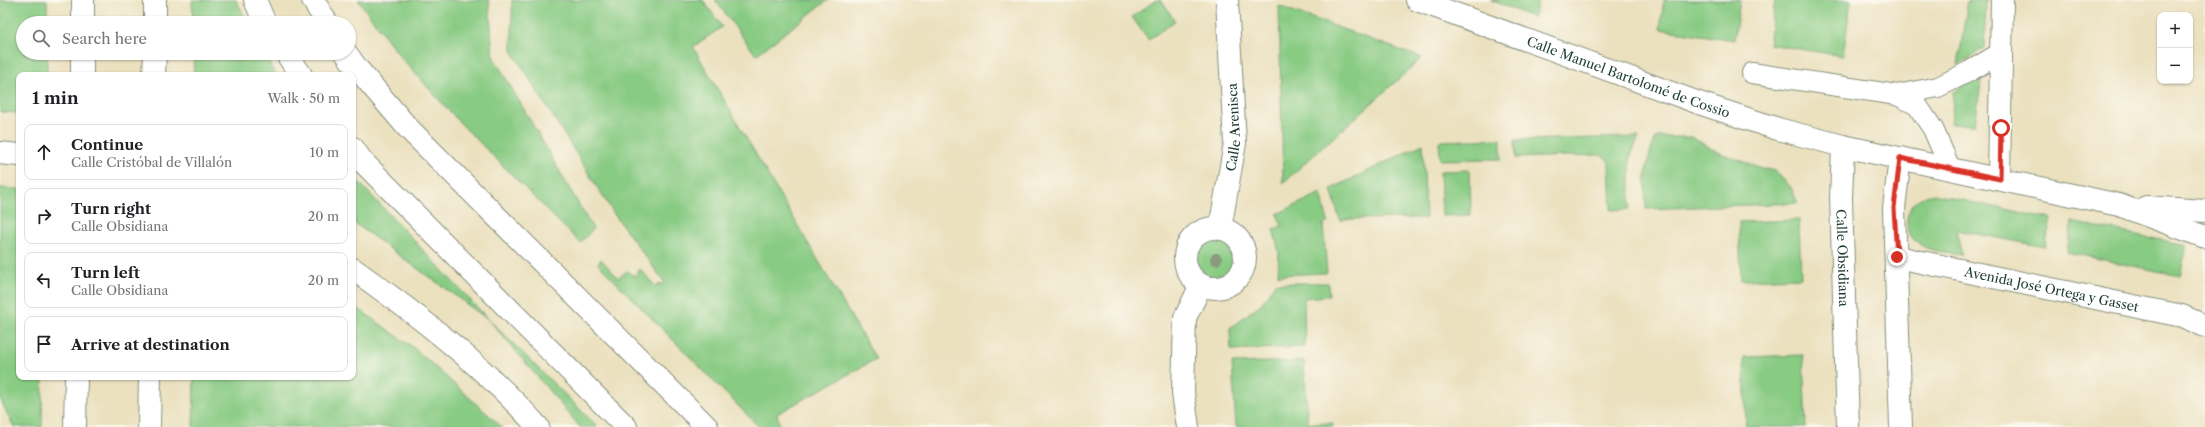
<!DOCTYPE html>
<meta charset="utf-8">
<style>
body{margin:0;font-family:"Libre Caslon Text",serif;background:#f6f6f6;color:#202124}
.controls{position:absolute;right:12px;top:12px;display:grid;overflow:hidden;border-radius:8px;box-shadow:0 1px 3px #0004}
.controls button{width:36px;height:36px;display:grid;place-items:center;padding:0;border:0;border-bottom:1px solid #e0e0e0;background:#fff;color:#202124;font:20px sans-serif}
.stop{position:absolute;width:12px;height:12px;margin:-9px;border:3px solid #d93025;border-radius:50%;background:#fff}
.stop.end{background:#d93025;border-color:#fff;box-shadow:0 1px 4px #0008}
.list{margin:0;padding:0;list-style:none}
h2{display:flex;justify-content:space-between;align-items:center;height:52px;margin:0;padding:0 16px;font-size:17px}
h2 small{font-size:13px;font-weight:400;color:#757577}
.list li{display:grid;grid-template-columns:26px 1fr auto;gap:12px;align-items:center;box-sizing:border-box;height:56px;margin:0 8px 8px;padding:0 8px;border:1px solid #e0e0e0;border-radius:8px}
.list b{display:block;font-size:15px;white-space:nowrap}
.list p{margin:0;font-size:13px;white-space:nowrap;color:#757577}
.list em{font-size:13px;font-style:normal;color:#757577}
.icon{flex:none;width:22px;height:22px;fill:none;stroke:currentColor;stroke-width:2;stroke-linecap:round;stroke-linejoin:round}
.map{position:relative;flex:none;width:2205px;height:427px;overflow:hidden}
.search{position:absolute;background:#fff;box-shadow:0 1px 3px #0004;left:16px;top:16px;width:340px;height:44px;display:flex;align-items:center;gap:10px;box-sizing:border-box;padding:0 14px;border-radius:22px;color:#757577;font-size:15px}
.panel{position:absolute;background:#fff;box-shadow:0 1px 3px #0004;left:16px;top:72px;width:340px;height:308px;border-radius:8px}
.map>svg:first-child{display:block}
.green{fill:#88cb83;stroke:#54845c}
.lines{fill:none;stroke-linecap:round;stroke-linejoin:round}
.lane-casing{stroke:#858f7a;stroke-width:22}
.street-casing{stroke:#858f7a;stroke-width:24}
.highway-casing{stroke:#858f7a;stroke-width:24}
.lane{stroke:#fff;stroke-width:20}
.street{stroke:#fff;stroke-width:22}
.highway{stroke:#fff;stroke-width:22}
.tree{fill:#899a7e}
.route{stroke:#d93025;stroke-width:5}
.labels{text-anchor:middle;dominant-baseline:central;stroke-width:3.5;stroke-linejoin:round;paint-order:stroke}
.street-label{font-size:13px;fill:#1f3d34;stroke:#fbf7ec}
</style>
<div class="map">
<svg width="2205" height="427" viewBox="0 0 2205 427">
<rect width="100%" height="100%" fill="#fbf7ec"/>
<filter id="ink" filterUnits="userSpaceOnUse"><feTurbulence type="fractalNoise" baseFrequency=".025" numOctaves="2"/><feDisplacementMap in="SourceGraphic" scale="8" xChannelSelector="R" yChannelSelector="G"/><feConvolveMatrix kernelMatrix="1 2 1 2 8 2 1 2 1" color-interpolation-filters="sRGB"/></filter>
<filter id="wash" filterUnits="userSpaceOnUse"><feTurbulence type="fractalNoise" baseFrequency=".012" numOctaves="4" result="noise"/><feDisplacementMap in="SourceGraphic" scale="16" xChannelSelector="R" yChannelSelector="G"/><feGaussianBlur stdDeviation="0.9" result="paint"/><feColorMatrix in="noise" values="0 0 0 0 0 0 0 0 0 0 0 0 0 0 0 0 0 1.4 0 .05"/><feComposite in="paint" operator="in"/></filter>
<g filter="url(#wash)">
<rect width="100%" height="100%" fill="#ebe1bf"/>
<path class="green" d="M0,0H47V23H23V53H47V75H19V113L0,112Z
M192,0H236L248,23H193Z
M358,0H489L493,56L593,229L580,243L463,126L402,59Z
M512,0H703L722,27L693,47L876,359L777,414L780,427H759L598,264L601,259L618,278L627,271L635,276L640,269L655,286L665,283L614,214L512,51Z
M715,0H828L756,55Z
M1156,0H1161L1175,21L1148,40L1132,17Z
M1491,0H1538L1534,18Z
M1664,0H1740L1734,40L1660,29Z
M1775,0H1851L1843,56L1769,44Z
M1968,0H1986L1984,48L1958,65Z
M1279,6L1422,58L1283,183Z
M193,53H263L276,75H194Z
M1982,76L1975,125L1951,124L1954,91Z
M1639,137L1630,157V209L1611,210L1609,163L1606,158L1600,155L1516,158L1515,140Z
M1657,137H1691L1720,153L1759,167L1775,171L1790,186L1798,203L1646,209C1645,183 1644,160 1657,137Z
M1501,139V159L1440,160L1439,141Z
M1423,144L1426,218L1346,219L1340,221L1331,189Z
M1470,170L1471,215L1442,216L1440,171Z
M353,176L490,321L598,427H580L490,321L353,222Z
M0,188L19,189V377H43L42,427H14L0,399Z
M1321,193L1328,222L1323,225L1327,273L1278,275L1279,252L1273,229L1282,226L1277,214Z
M1934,194L2051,219L2045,247L1956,230L1962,255C1948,253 1929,252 1918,243C1902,232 1904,209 1919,199C1923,196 1930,195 1934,194Z
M1799,220L1801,278L1741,280L1739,222Z
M2072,222L2187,245L2180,276L2066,252Z
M1195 258a19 19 0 1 1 38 0a19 19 0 1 1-38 0Z
M1275,283H1328L1329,296L1304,298L1305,347L1231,350L1230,328L1262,303Z
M353,305L414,348L502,427H193L194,377H353Z
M1803,355L1806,427H1746L1744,357Z
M1304,361L1308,423H1333V427H1236L1232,363Z"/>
</g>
<g filter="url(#ink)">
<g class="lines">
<defs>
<path id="lane" d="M1752,73L1897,95L1917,105L1933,129L1950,168
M1897,95L1938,87L1970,71L2002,52"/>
<g id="street">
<path id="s1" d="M1417,0L1699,103L1778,129L1843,146L2119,205L2205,237"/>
<path id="s2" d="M1843,146L1841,198L1848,427"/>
<path d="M1900,158L1894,208L1901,427"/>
<path d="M1999,179L2002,0"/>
<path d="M2146,207L2205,211"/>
<circle cx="1215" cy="258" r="30"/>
<path id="s3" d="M1220,229L1235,143L1227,0"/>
<path id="s4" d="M1897,257L2182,316L2205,326"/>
<path d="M1188,427L1183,393L1185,318L1201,285"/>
</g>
<path id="highway" d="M255,0L265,23
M313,0L327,23
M83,23V0
M155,23V0
M286,53L301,75
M346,53L356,67L407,127L707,427
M82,75V53
M154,75L155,53
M353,148L362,161L626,427
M0,153L19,155
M353,269C419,316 484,366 538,427
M75,427L76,377
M149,427L150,377"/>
</defs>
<use href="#lane" class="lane-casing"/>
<use href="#street" class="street-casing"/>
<use href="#highway" class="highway-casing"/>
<use href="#lane" class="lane"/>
<use href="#street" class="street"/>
<use href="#highway" class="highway"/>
</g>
<circle class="tree" cx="1216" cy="259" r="6"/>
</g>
<g class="lines" filter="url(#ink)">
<path class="route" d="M1897,257L1894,208L1900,158L2000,179L2001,128"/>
</g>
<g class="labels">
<g class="street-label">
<text stroke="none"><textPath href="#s1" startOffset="225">Calle Manuel Bartolomé de Cossio</textPath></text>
<text stroke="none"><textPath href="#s3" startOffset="103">Calle Arenisca</textPath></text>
<text stroke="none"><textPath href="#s2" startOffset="112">Calle Obsidiana</textPath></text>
<text stroke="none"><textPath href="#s4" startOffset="158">Avenida José Ortega y Gasset</textPath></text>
</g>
</g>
</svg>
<div class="controls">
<button>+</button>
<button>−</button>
</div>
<div class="stop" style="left:2001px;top:128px"></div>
<div class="stop end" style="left:1897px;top:257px"></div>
<div class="search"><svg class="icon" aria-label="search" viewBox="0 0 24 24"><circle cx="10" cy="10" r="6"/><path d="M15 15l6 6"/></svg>Search here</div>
<section class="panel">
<h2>1 min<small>Walk · 50 m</small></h2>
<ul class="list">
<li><svg class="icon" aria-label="ahead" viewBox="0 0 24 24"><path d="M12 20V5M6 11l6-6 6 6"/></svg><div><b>Continue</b><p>Calle Cristóbal de Villalón</p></div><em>10 m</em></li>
<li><svg class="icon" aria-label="right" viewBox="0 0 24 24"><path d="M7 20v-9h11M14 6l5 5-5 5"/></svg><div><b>Turn right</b><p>Calle Obsidiana</p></div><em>20 m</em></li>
<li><svg class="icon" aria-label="left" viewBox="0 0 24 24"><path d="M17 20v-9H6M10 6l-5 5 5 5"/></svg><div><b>Turn left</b><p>Calle Obsidiana</p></div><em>20 m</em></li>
<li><svg class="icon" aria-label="arrive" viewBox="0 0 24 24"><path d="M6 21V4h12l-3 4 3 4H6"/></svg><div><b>Arrive at destination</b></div></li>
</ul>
</section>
</div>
